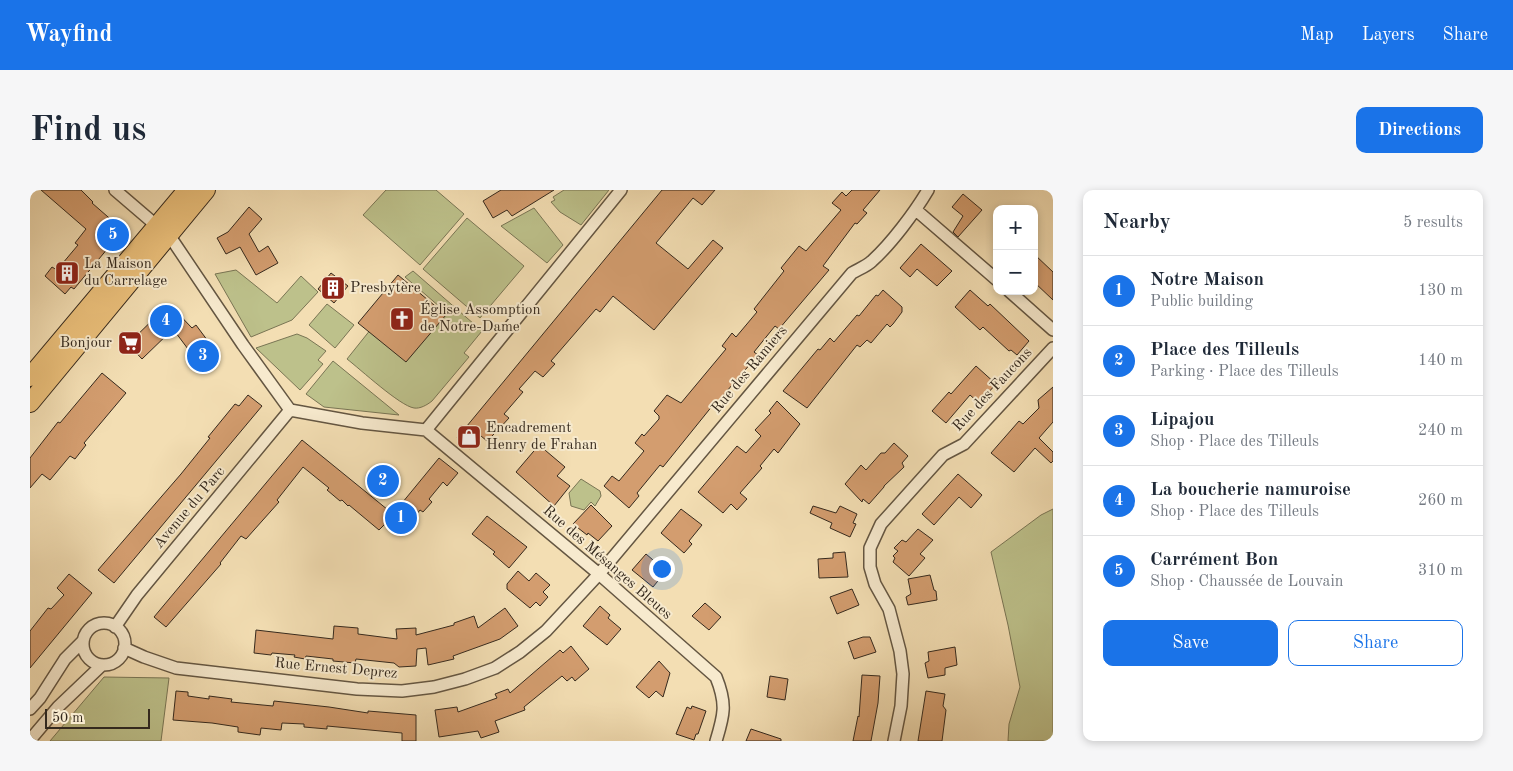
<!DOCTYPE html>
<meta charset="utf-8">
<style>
body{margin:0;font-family:"Old Standard TT",serif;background:#f6f6f7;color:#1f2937}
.controls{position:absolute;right:15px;top:15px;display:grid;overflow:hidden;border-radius:10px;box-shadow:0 2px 8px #0003}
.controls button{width:45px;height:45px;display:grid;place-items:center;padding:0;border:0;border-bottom:1px solid #e0e1e3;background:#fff;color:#1f2937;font:25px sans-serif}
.scale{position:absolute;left:15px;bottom:12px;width:105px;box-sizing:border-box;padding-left:5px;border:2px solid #35291d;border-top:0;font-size:14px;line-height:18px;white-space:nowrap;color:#35291d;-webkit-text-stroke:4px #f7eace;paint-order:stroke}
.you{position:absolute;left:631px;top:378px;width:18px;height:18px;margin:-12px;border:4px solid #fff;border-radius:50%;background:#1a73e8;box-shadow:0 0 0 8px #1a73e833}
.badge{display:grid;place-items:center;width:32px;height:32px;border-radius:50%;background:#1a73e8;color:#fff;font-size:16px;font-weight:700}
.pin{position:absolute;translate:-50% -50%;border:2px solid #fff;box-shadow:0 1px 5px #0006}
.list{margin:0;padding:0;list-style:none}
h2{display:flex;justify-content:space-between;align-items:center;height:65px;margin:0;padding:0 20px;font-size:21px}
h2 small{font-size:16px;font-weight:400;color:#747a83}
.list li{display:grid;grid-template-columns:32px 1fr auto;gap:15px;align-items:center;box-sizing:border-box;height:70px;padding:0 20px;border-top:1px solid #e0e1e3}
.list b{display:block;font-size:19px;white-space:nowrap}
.list p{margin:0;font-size:16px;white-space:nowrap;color:#747a83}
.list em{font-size:16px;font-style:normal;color:#747a83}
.actions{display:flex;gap:10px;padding:15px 20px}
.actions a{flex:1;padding:11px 0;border:1px solid #1a73e8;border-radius:10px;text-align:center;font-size:18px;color:#1a73e8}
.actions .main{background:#1a73e8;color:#fff}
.map{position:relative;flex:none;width:1023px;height:551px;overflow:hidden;border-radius:10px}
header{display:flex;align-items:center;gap:30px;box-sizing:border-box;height:70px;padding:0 25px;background:#1a73e8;color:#fff}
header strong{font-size:24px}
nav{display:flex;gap:28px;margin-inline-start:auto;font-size:18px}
.intro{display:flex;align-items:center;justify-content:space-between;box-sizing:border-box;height:120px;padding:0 30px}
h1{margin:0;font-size:35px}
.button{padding:12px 22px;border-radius:10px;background:#1a73e8;color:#fff;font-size:18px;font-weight:700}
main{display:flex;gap:30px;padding:0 30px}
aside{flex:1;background:#fff;border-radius:10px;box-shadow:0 2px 8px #0003}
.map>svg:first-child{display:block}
.green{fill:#bdc18b;stroke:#797554}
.building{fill:#d39d6f;stroke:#35291d}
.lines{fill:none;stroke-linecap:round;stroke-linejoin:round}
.street-casing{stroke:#645642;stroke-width:14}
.primary-casing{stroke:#35291d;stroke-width:20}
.street{stroke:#f7eace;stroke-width:11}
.primary{stroke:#eabf7a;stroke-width:18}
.labels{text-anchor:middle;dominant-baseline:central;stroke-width:4;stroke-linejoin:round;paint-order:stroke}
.poi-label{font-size:15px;fill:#35291d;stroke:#f7eace;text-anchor:start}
.street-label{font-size:15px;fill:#35291d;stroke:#f7eace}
</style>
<header>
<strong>Wayfind</strong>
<nav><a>Map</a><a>Layers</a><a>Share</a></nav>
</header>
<div class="intro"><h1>Find us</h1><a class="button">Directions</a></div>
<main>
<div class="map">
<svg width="1023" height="551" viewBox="0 0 1023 551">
<rect width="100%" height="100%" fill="#f3deb3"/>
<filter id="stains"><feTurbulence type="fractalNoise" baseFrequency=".004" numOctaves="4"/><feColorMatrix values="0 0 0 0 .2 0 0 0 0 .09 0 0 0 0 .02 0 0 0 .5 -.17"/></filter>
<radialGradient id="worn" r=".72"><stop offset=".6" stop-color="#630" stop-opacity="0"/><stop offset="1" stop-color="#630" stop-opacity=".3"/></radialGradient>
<path class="green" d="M356,0H406L434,24L390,75L333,25Z
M534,0H579L551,35L530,22L521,12L525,10L523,7Z
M504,18L533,55L517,73L471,36Z
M437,28L494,76L450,128L393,79Z
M206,80L247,113L271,86L288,102L262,130L221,147L185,84Z
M383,81L452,141L434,163L439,167L402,211C397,215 390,219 384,218C370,216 330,179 317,169L341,139L378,169L417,123L375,87Z
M297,114L324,135L305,158L279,135Z
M267,144L277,148L296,161L288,170L293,174L270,200L226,158Z
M303,171L369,225L294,217L276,204Z
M551,289L570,301L571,306L565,316L561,312L554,320L541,316L539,303Z
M1023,319V551H978L979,534L990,497L978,435L961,362L1011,325Z
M74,487L139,488L131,551H20Z"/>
<path class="building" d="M11,0H51L63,12L62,13L93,40L44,99L41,97L35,104L15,86L22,77L27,80L48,55L45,53L56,39Z
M471,0H524L482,26L477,20L463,28L453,11Z
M632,0H685L672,15L663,8L626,53L658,79L683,50L693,58L624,140L583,106L570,122L566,119L521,171L525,174L513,187L505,181L489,199L493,202L474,224L479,228L468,240L457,251L451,246L440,259L427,248Z
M822,0H850L833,20L837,23L827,34L825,33L793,76L799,80L749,139L745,136L724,162L728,165L684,216L683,215L633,277L630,275L607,303L609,306L599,318L574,296L582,286L589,291L614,261L605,253L612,244L614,246L629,229V226L624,221L637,205L651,213L696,159L692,156L702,143L706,147L727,122L724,119L754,81L751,78L769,56L776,61L811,20L802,13L812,2L816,6Z
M933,4L952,20L928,47L923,42L933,26L922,17Z
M219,17L232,29L219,44L229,62L238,56L248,73L226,85L210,57L196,64L187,48L198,42Z
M891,54L922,81L907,96L887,79L880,87L870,78Z
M1004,64L1023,82V110L1004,92Z
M301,83L318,96L304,113L288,99Z
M368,85L416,125L376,172L328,133Z
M853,100L872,117V122L863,134L860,137L857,134L841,153L837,150L830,157L827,155L777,218L753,201L788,159L790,160L800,148L804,152L827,125L829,126L846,105L848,106Z
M940,100L958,116L960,114L999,151L987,165L981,160L979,161L953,137L950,140L925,117Z
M139,114L162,138L166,135L189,166L169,182L157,166L161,163L143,139L112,169L98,154Z
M946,176L966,194L949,213L940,205L916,233L902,221L919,202L921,204Z
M72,183L96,203L54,253L56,255L45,269L40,266L20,290L12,284L0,298V268L28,232L30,233Z
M1023,197V232L1009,248L1023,262V271L1021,273L1005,258L984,282L961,263L989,231L993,234L1009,218L1008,210Z
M218,205L232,216L84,393L68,380L151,284L180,248L178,247L205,214L209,216Z
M747,211L770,234L748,263L744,259L730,276L732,278L710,303L717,309L707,320L701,314L693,323L668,302L707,256L716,263L731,246L725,240L741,223L739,221Z
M272,250L363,324L409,268L428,283L417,296L413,292L399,309L402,312L393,322L390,320L370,345L356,333L349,340L319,315L318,316L312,310L310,311L297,300L299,298L273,277L247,310L249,312L216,349L211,346L190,373L191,374L136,437L124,427Z
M864,253L878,266L872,273L874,277L854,296V297L839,314L833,309L832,312L815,294L831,275L836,280L851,263H855Z
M509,255L535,277L527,286L540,296L524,316L486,282Z
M928,284L952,305L941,318L929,307L904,335L892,324Z
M561,315L582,336L568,351L558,343L557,345L543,334Z
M783,316L806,323L810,316L827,324L823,333L826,334L820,347L800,338L802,333L780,323Z
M651,319L672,335L659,351L662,354L654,363L631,343Z
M457,326L497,357L479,378L463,364L465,362L442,344Z
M888,339L903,350L890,364L895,368L879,386L863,372L865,368L863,366L868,361L864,358L872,350L876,352Z
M815,362L818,387L789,388L788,369L803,368V363Z
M616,364L636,381L623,397L602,380Z
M488,381L499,391L506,383L520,395L513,402L518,407L510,416L506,412L500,418L477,399V394Z
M39,384L62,403L0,478V441L18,418L21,419L34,405L27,398Z
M900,385L904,400L906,401L907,410L878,415L876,407L881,404L878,389Z
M822,399L829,415L807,424L800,407Z
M675,413L691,427L679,440L662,426Z
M570,416L580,425L578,428L591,439L577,455L553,436Z
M475,418L488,436L470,449L423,466L424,469L398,475L396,458L387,459L386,476L369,477L364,473L326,469L325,473L303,471V469L276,466L275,469L264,467L265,465L242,463L241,465L224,463L226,440L303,449L304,436L328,438V444L367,449L366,439L386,438V445L424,435V433L444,426L448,438Z
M833,447H840L846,462L824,469L818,452Z
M541,456L559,479L545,491L542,487L537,491L532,486L494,517L495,520L465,531L469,542L451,548L448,541L409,547L405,520L427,517L428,522L467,508L465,504L478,499L480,503L530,460L533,463Z
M925,457L927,475L915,478V485L898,488L895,473L899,471L898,462Z
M629,471L640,483L633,507L626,501L619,508L606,497Z
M832,485L850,486L848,513L841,551H823L828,526L829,527Z
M740,486L758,489L755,510L737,507Z
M146,501L158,502V506L179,509V506L202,509L201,512L243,516L244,511L299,517L338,523V521L386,525V551H372V543L297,536V539L274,537V534L252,533L251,540L231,538L230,545L208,542V537L182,533L143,530Z
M896,501L915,504L913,516L916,520L912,551H888Z
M662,516L676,521L668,544H666L664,550L646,544L657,517L661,519Z
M721,539L751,549V551H716Z"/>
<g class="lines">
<defs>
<path id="street" d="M85,0L141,48L213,155L260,220L332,233L396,240
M886,20L967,90
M979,101L1023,140
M396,240L569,384L686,487C697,514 694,525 686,551
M396,240L591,0
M53 454a21 21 0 1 1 42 0a21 21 0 1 1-42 0Z
M85,437L107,405L260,220
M94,458L114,467L146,478L327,499L372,501L404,497L435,489L465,478L490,462L516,441L569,384L822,83C829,79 837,76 842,71C861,54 885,22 898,0
M0,519L10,508L35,469L53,451
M0,550L28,517L72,475
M864,551L871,516L873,484L870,461L859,419L845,394L840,377V358L851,334L913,265L934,254L1023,158"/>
<path id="primary" d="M0,187L157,0
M0,213L176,0"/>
</defs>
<use href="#street" class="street-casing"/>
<use href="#primary" class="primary-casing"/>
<use href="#street" class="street"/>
<use href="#primary" class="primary"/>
</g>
<defs>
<symbol id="building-square" viewBox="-11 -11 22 22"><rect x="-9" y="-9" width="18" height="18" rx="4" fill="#8f2418" stroke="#f7eace"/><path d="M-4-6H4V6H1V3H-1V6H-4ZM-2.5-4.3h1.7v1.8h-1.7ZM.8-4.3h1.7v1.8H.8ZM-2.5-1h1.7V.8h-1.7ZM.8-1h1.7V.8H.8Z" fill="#fff"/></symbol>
<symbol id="church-square" viewBox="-11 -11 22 22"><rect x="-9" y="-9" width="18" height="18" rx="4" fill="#8f2418" stroke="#f7eace"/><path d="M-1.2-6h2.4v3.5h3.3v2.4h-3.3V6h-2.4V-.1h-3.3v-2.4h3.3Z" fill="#fff"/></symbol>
<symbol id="supermarket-square" viewBox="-11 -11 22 22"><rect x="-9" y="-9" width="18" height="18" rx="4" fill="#8f2418" stroke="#f7eace"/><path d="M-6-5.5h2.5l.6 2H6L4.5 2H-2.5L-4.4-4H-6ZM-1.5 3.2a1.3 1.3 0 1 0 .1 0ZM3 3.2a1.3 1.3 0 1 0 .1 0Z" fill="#fff"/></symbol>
<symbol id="shop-square" viewBox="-11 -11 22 22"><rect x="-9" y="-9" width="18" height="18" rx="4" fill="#8f2418" stroke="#f7eace"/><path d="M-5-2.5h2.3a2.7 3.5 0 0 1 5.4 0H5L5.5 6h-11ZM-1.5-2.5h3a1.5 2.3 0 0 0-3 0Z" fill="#fff"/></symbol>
</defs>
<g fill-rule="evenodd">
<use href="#building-square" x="23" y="69" width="28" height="28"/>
<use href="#building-square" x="289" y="84" width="28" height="28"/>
<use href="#church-square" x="358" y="115" width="28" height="28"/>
<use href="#supermarket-square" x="86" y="139" width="28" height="28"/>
<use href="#shop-square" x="425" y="233" width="28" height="28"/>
</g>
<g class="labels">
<g class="poi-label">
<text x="54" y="74">La Maison<tspan x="54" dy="17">du Carrelage</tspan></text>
<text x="320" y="98">Presbytère</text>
<text x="390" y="120">Église Assomption<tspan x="390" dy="17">de Notre-Dame</tspan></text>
<text x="82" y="153" text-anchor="end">Bonjour</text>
<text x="456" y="238">Encadrement<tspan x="456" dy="17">Henry de Frahan</tspan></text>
</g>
<g class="street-label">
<text transform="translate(720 180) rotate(-50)">Rue des Ramiers</text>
<text transform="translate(963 200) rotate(-47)">Rue des Faucons</text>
<text transform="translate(160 318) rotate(-50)">Avenue du Parc</text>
<text transform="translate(577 373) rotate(41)">Rue des Mésanges Bleues</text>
<text transform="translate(306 479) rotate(5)">Rue Ernest Deprez</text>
</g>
</g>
<rect width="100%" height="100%" filter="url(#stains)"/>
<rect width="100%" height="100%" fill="url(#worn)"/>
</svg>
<div class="controls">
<button>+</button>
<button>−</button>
</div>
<div class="scale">50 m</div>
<div class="you"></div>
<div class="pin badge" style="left:371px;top:328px">1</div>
<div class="pin badge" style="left:353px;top:291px">2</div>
<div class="pin badge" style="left:173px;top:166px">3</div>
<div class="pin badge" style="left:136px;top:131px">4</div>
<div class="pin badge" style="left:83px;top:45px">5</div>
</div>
<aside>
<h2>Nearby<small>5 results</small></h2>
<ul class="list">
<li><span class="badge">1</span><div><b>Notre Maison</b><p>Public building</p></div><em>130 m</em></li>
<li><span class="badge">2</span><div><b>Place des Tilleuls</b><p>Parking · Place des Tilleuls</p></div><em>140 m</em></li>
<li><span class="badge">3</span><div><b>Lipajou</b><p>Shop · Place des Tilleuls</p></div><em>240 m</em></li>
<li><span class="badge">4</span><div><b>La boucherie namuroise</b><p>Shop · Place des Tilleuls</p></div><em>260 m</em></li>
<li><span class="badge">5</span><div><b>Carrément Bon</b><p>Shop · Chaussée de Louvain</p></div><em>310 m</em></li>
</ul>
<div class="actions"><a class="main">Save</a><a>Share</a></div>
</aside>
</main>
